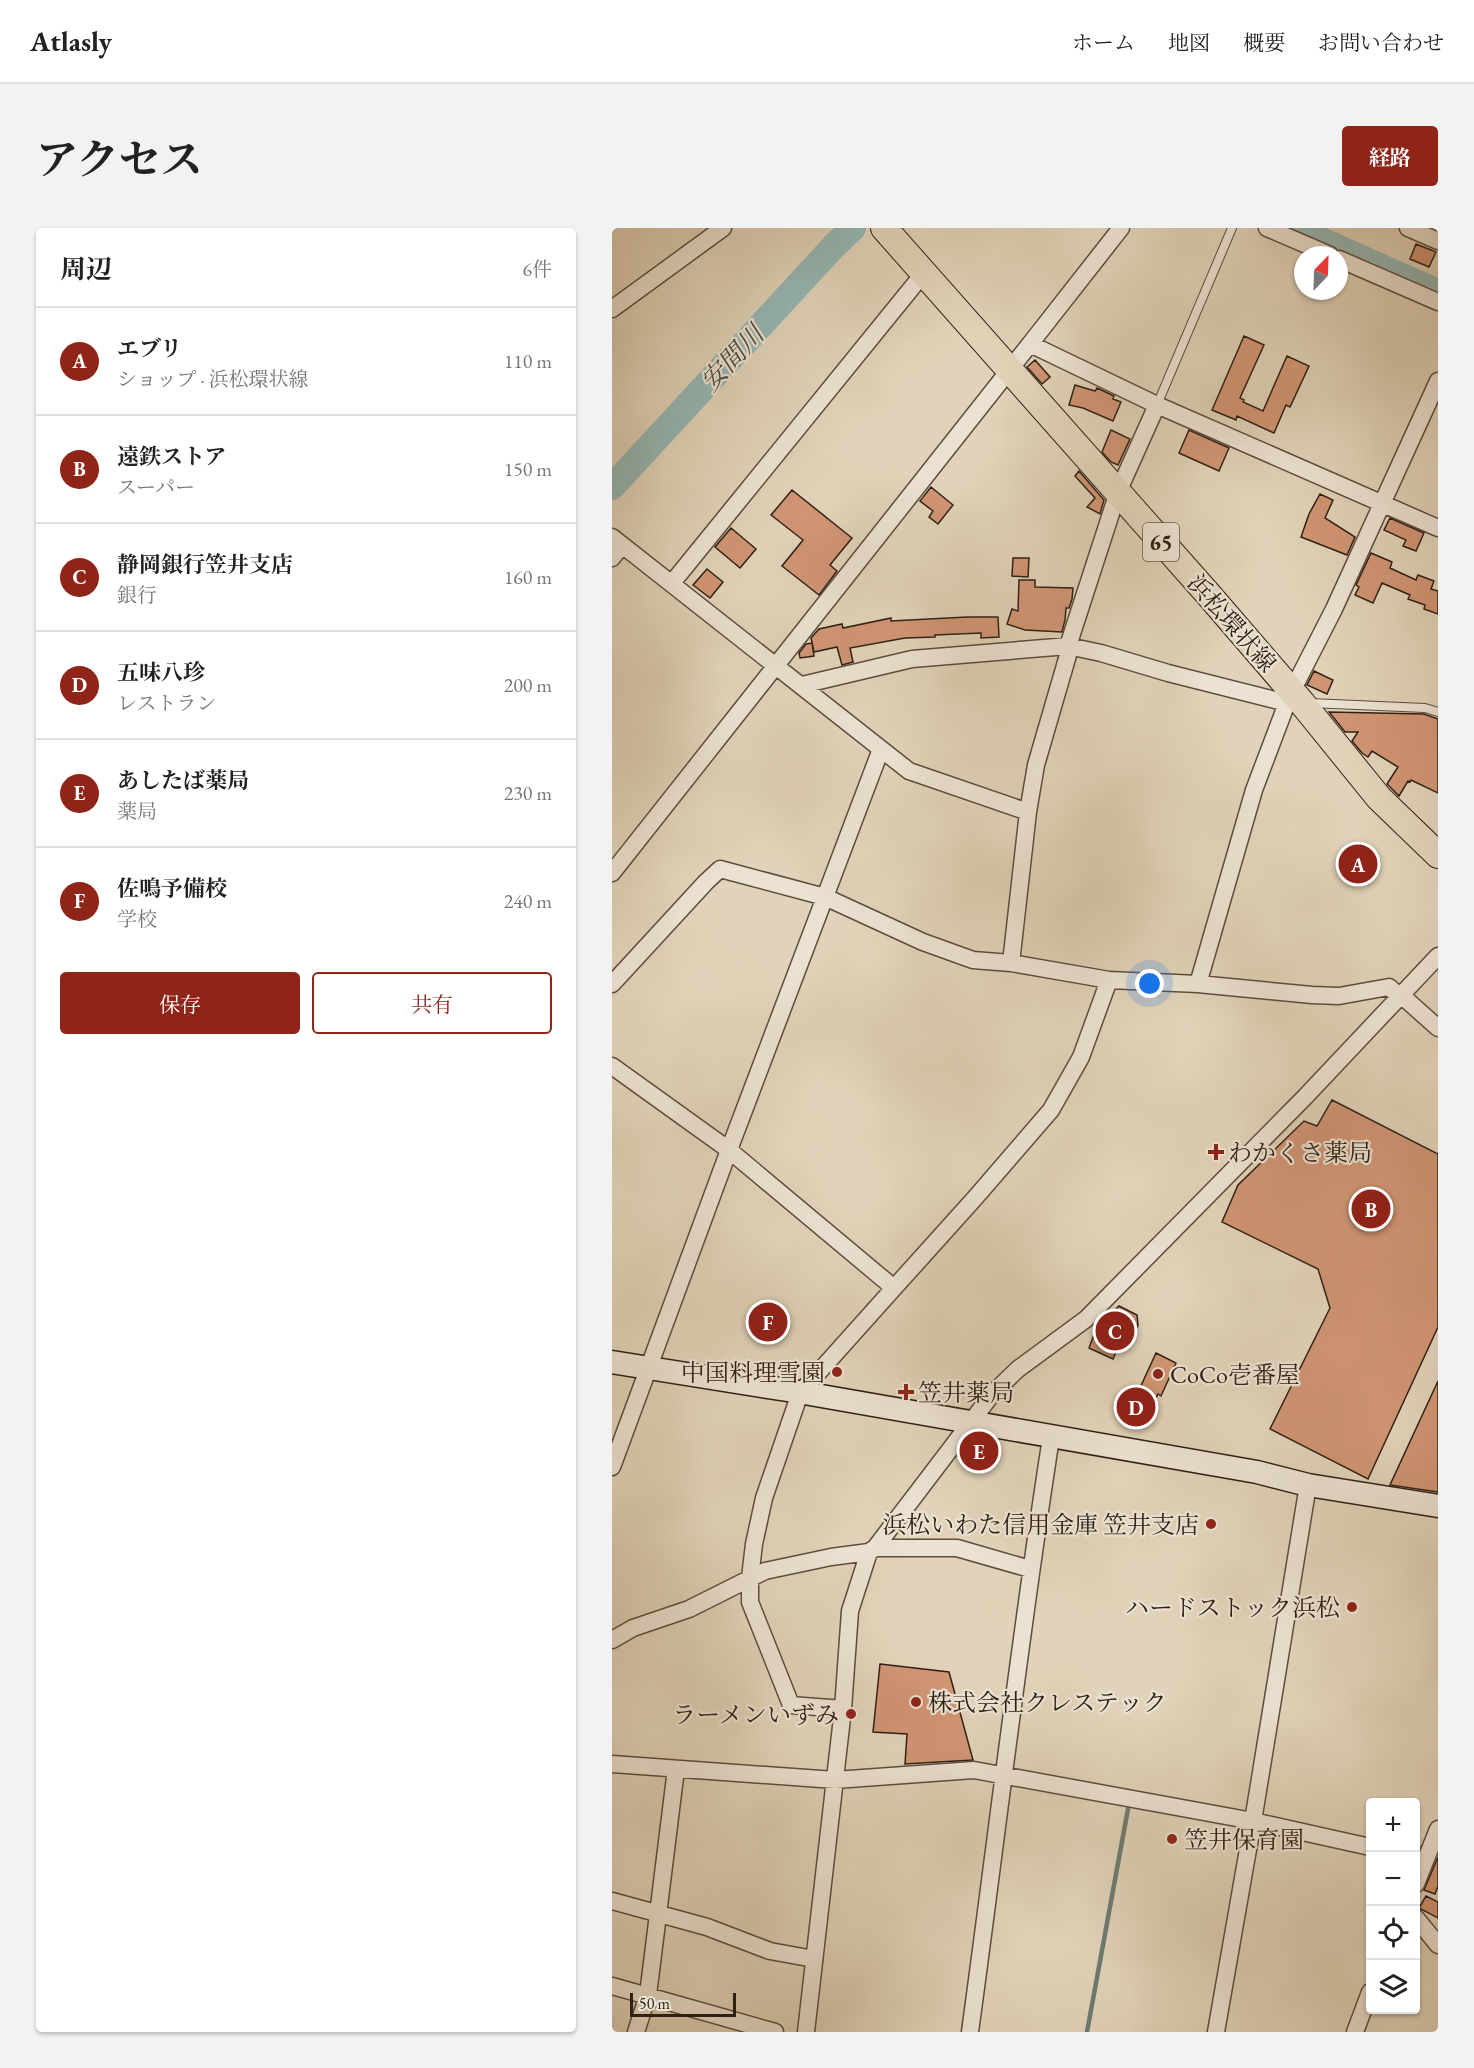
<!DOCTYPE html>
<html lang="ja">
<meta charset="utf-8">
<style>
body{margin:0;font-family:"EB Garamond","Noto Serif JP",serif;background:#f2f2f2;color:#222}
.controls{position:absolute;right:18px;bottom:18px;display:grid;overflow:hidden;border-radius:6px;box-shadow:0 2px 4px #0004}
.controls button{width:54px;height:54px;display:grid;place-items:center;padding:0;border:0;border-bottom:2px solid #e0e0e0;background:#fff;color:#222;font:30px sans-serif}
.compass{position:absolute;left:682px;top:18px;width:54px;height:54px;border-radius:50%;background:#fff;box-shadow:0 2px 4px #0004;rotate:23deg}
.scale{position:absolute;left:18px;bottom:15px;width:106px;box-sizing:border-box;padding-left:6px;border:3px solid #2f2015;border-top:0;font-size:16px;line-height:21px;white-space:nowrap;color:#2f2015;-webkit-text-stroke:4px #ece2d2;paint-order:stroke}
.you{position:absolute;left:538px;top:756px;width:21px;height:21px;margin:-15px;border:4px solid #fff;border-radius:50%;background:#1a73e8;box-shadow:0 0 0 9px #1a73e833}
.badge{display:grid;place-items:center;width:39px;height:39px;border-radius:50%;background:#8f2418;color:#fff;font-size:20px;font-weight:700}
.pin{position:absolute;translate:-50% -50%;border:3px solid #fff;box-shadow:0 2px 6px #0006}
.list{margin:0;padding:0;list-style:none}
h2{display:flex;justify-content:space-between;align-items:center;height:78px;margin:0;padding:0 24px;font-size:26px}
h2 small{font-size:20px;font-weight:400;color:#767676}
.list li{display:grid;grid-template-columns:39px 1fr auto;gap:18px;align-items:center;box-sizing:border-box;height:108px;padding:0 24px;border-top:2px solid #e0e0e0}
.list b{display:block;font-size:22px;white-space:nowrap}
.list p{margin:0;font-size:20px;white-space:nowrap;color:#767676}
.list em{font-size:20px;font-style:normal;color:#767676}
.actions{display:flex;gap:12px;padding:18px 24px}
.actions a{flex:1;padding:14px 0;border:2px solid #8f2418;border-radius:6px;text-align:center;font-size:21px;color:#8f2418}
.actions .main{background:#8f2418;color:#fff}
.icon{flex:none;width:33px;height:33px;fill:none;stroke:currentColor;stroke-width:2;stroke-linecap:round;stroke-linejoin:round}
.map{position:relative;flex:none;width:826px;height:1804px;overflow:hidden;border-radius:6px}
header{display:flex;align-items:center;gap:36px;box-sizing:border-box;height:84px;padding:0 30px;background:#fff;border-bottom:2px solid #e0e0e0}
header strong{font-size:28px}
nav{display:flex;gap:33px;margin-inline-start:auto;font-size:21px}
.intro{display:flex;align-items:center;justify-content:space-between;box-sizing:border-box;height:144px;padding:0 36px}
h1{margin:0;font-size:42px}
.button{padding:15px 27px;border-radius:6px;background:#8f2418;color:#fff;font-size:21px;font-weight:700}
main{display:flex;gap:36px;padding:0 36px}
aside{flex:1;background:#fff;border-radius:6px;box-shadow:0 2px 4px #0004}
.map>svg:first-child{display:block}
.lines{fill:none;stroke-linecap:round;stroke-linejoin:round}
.stream{stroke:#6c7b74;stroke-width:4.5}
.river{stroke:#95b7b4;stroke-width:26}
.building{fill:#d19574;stroke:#2f2015;stroke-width:1.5}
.lane-casing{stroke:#5c4d3e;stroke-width:10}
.street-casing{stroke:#5c4d3e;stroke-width:19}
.secondary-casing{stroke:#2f2015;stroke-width:25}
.primary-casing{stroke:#2f2015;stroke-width:28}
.lane{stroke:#ece2d2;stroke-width:8}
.street{stroke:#ece2d2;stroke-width:16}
.secondary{stroke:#ece2d2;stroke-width:22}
.primary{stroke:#e1d3b9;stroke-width:26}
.poi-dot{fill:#8f2418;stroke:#ece2d2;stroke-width:2}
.labels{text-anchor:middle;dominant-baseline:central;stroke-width:4.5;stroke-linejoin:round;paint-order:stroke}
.shield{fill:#ece2d2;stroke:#685a4e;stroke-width:1.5}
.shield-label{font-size:22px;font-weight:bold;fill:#2f2015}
.street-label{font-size:24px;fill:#2f2015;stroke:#ece2d2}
.poi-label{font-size:24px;fill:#2f2015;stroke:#ece2d2;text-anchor:start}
.water-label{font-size:26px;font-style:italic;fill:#4e4d45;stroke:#ece2d2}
</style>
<header>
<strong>Atlasly</strong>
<nav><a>ホーム</a><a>地図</a><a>概要</a><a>お問い合わせ</a></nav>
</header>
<div class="intro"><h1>アクセス</h1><a class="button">経路</a></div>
<main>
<aside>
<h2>周辺<small>6件</small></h2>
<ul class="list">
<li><span class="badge">A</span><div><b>エブリ</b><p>ショップ · 浜松環状線</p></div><em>110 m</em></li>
<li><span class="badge">B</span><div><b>遠鉄ストア</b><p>スーパー</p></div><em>150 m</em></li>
<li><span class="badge">C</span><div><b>静岡銀行笠井支店</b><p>銀行</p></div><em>160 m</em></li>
<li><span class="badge">D</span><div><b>五味八珍</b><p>レストラン</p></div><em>200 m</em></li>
<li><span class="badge">E</span><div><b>あしたば薬局</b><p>薬局</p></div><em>230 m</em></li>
<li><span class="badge">F</span><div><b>佐鳴予備校</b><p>学校</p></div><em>240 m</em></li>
</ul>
<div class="actions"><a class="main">保存</a><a>共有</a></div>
</aside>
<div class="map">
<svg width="826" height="1804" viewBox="0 0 826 1804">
<rect width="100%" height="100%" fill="#e1d3b9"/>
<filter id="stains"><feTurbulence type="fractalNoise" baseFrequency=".00333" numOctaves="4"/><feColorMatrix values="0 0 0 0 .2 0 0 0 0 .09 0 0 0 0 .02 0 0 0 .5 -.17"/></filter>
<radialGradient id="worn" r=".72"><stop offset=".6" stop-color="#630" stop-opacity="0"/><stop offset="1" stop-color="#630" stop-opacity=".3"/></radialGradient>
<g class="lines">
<path class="stream" d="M804,1619L826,1624
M475,1804L516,1581"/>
<path class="river" d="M682,0L826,64
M0,259L222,18L241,0"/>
</g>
<path class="building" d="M804,16L824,24L817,39L798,31Z
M632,108L652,117L628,170L632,172L631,174L651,183L675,128L697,138L678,179L674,177L662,205L625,188L624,192L600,182Z
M423,132L438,149L430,156L415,139Z
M463,157L483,163L485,160L502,168L501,171L509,174L501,193L471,180L457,177Z
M499,202L518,211L506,237L499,234L490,224Z
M577,202L617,220L607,243L567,225Z
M467,243L492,272L488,286L475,279L483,270L463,248Z
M319,259L341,277L326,296L317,289L321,283L308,273Z
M180,262L240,310L218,337L225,343L207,367L170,338L191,312L159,287Z
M708,266L721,272L713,290L743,309L735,327L689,309L697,286Z
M778,290L812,305L804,323L791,318L794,312L772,302Z
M119,300L144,321L128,340L103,319Z
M759,325L780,334L778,340L804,352L806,347L822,353L819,361L826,363V386L812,381L813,377L796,371L798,367L770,355L761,375L743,367L747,359L744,357Z
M401,330H417L416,349L400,348Z
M95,341L111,354L98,370L81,357Z
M407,352H423V359L461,360L460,371L457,380H454L453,392L450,404L413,402L395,396L400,381L406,383Z
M355,389H386L387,409L369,410V405L323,407V409L293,410L238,420L241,434L230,437L225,419L202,424L199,410L207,401L230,396L231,400L279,390V393Z
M200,415L202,428L188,430L187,425L194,416Z
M702,443L721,452L715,466L695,457Z
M717,484L812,486L826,491V565L799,552L798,554L796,553L787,568L775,556L786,539L760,523L756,529L750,525L740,513L746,504H733Z
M720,872L826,926V1099L756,1251L658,1201L718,1080L706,1041L610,994L626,957L692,893L705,898Z
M507,1078L525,1087L526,1097L521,1108L511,1107L501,1131L477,1120L485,1099Z
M544,1125L564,1135L549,1168L546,1166L530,1200L505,1189L519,1158L527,1162Z
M826,1153V1264L778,1257Z
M268,1436L337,1444L361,1532L293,1536L295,1506L261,1504Z
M826,1629V1658L823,1666L812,1662Z
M814,1668L826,1674V1690L807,1680Z"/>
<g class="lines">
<defs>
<path id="lane" d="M545,177L620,0
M698,475L813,480L826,484"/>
<path id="street" d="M655,0L718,27
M796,0L826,13
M727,31L826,74
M0,81L111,0
M418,116L509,0
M0,309L297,543L416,584L424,537L456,427V418L506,264L545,177
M0,330L10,317
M60,355L311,46
M190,457L300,431L456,418L489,425L556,445L675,475
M269,521L213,669L311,714L361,732L399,735
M0,645L418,116L545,177L826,300
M497,752L586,756L700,767L727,768L777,759L788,769
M0,756L94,654L108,641L213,669L117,922L0,1239
M586,756L642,562L678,467L722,381L826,153
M789,767L826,800
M0,838L117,922L282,1060L188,1165L152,1270L142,1316L138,1350V1374L179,1477L231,1481
M282,1060L363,970L439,882L469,829L497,752L399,735L416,584
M263,1320H345L418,1341
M0,1412L21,1400L77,1381L153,1343L219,1329L257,1324
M0,1536L223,1552L362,1542L641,1593L758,1619
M804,1656L826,1601
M0,1673L95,1699L158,1723L202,1731
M804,1690L826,1717
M0,1758L163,1804
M24,1804L36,1767L64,1541
M194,1804L231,1481L238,1383L257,1324L263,1320L381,1165L406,1141L474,1091L693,869L826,728
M358,1804C385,1606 408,1407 439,1210
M604,1804L641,1593L696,1257
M743,1804L758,1764"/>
<path id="secondary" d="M0,1134L175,1162L645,1244L696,1257L826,1278"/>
<path id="primary" d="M272,0L596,366L690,475L767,570L826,627"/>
</defs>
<use href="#lane" class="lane-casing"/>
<use href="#street" class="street-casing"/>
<use href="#secondary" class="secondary-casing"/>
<use href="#primary" class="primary-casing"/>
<use href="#lane" class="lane"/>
<use href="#street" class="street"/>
<use href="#secondary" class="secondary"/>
<use href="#primary" class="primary"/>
</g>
<g class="poi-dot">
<path d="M601 915h6v6h6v6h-6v6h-6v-6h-6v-6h6z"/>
<circle cx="225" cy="1144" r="6"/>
<circle cx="546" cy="1146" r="6"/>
<path d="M291 1155h6v6h6v6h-6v6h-6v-6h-6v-6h6z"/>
<circle cx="599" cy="1296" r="6"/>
<circle cx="740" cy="1379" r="6"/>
<circle cx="304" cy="1474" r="6"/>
<circle cx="239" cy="1486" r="6"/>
<circle cx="560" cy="1611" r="6"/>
</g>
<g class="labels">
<rect class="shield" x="531" y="295" width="36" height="38" rx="4.5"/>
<g class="shield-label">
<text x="549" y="314">65</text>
</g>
<g class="street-label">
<text transform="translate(620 395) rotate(49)">浜松環状線</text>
</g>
<g class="poi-label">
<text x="616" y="924">わかくさ薬局</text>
<text x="213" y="1144" text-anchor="end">中国料理雪園</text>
<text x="558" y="1146">CoCo壱番屋</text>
<text x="306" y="1164">笠井薬局</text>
<text x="587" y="1296" text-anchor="end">浜松いわた信用金庫 笠井支店</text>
<text x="728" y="1379" text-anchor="end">ハードストック浜松</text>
<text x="316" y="1474">株式会社クレステック</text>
<text x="227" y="1486" text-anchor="end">ラーメンいずみ</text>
<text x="572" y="1611">笠井保育園</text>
</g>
<g class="water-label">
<text transform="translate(120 130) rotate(-47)">安間川</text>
</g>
</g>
<rect width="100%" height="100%" filter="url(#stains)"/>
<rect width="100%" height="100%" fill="url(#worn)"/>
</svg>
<div class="controls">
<button>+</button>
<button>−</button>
<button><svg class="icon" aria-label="locate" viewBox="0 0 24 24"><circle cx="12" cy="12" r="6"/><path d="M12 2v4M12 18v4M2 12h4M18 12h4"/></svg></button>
<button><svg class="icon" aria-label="layers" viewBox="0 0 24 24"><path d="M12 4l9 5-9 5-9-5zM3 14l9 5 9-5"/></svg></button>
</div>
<svg class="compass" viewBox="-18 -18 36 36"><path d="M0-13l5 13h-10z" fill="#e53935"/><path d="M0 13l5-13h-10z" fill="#767676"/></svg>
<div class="scale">50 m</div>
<div class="you"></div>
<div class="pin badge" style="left:746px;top:636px">A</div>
<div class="pin badge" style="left:759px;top:981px">B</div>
<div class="pin badge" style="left:503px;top:1103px">C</div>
<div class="pin badge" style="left:524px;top:1179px">D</div>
<div class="pin badge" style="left:367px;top:1223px">E</div>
<div class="pin badge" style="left:156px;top:1094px">F</div>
</div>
</main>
